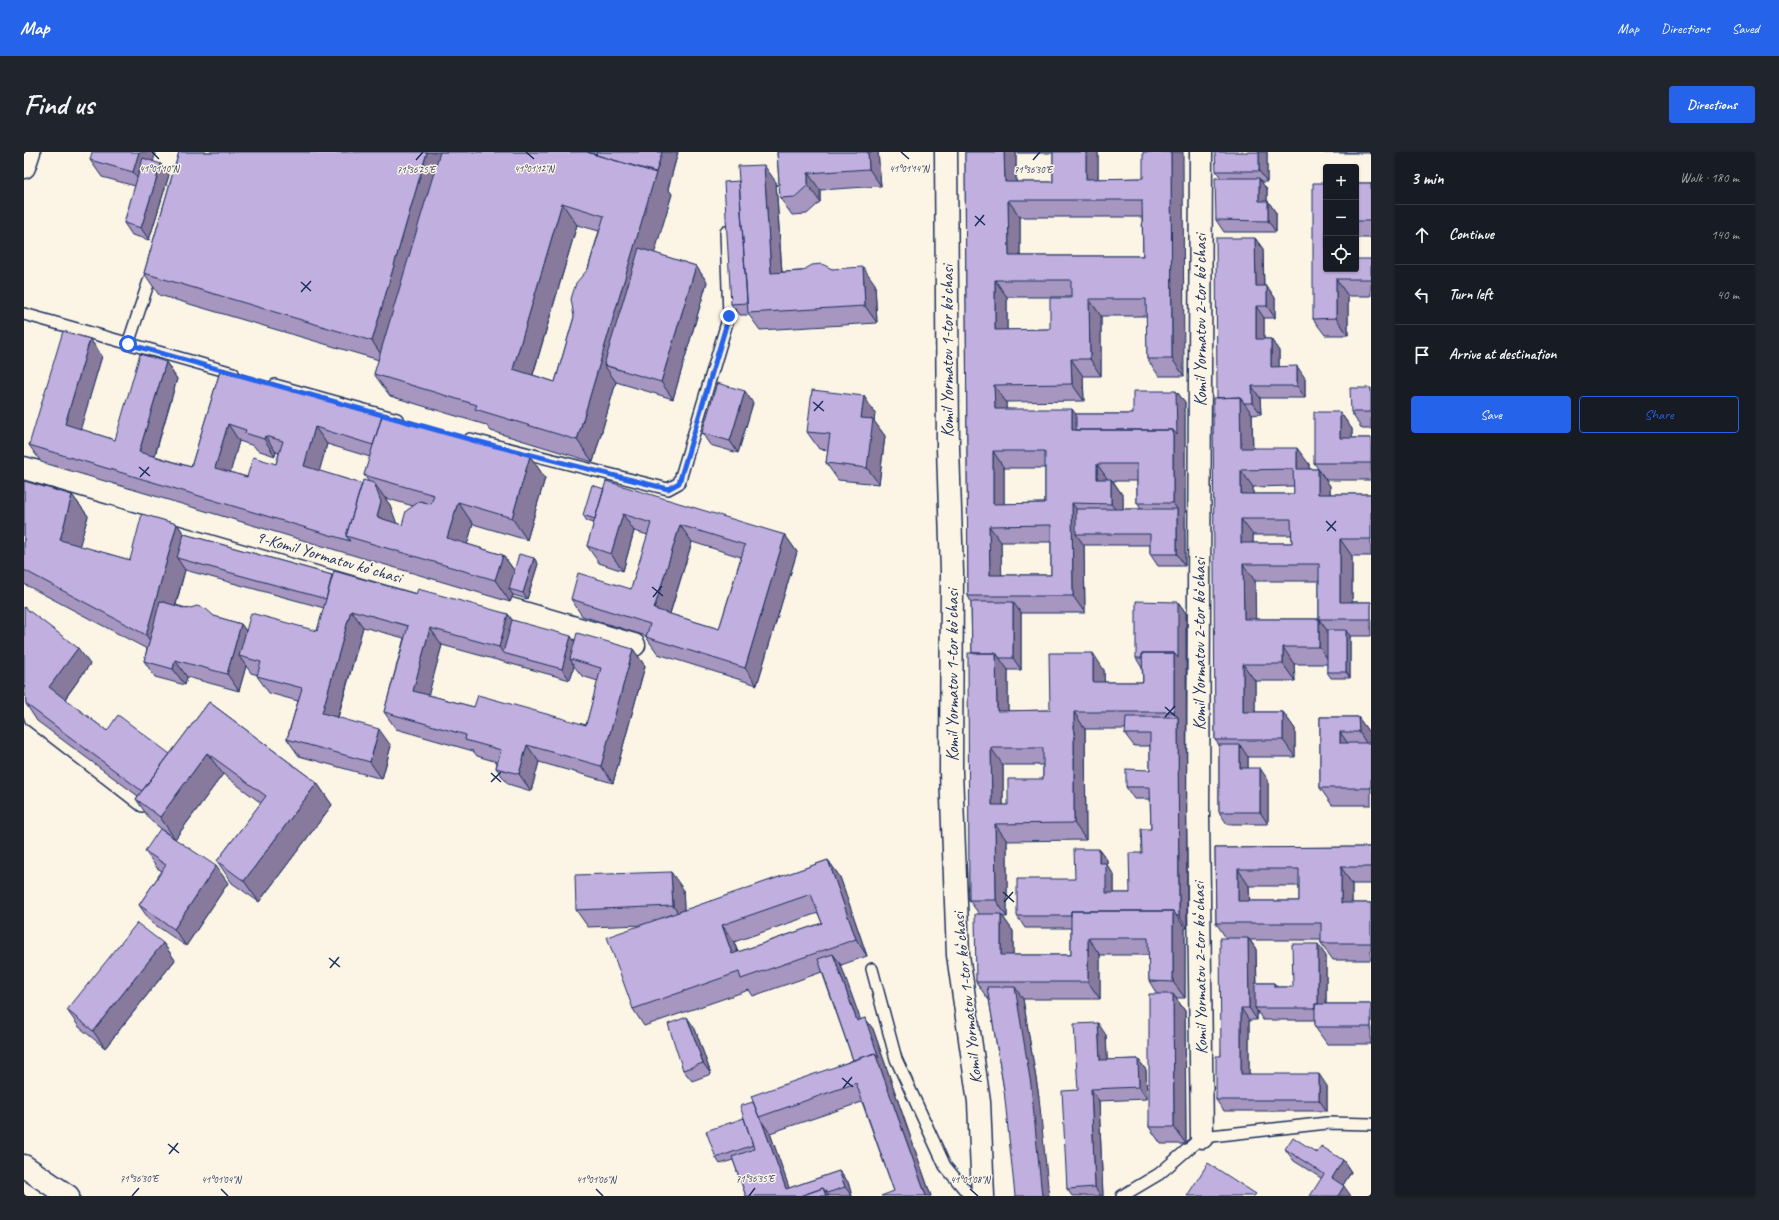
<!DOCTYPE html>
<meta charset="utf-8">
<style>
body{margin:0;font-family:Caveat,sans-serif;background:#20242c;color:#f1f3f6}
.controls{position:absolute;right:12px;top:12px;display:grid;overflow:hidden;border-radius:4px;box-shadow:0 1px 3px #0004}
.controls button{width:36px;height:36px;display:grid;place-items:center;padding:0;border:0;border-bottom:1px solid #363941;background:#171b24;color:#f1f3f6;font:20px sans-serif}
.stop{position:absolute;width:12px;height:12px;margin:-9px;border:3px solid #2563eb;border-radius:50%;background:#fff}
.stop.end{background:#2563eb;border-color:#fff;box-shadow:0 1px 4px #0008}
.list{margin:0;padding:0;list-style:none}
h2{display:flex;justify-content:space-between;align-items:center;height:52px;margin:0;padding:0 16px;font-size:17px}
h2 small{font-size:13px;font-weight:400;color:#9ea1a6}
.list li{display:grid;grid-template-columns:26px 1fr auto;gap:12px;align-items:center;box-sizing:border-box;height:60px;padding:0 16px;border-top:1px solid #363941}
.list b{display:block;font-size:15px;white-space:nowrap}
.list em{font-size:13px;font-style:normal;color:#9ea1a6}
.actions{display:flex;gap:8px;padding:12px 16px}
.actions a{flex:1;padding:9px 0;border:1px solid #2563eb;border-radius:4px;text-align:center;font-size:14px;color:#2563eb}
.actions .main{background:#2563eb;color:#fff}
.icon{flex:none;width:22px;height:22px;fill:none;stroke:currentColor;stroke-width:2;stroke-linecap:round;stroke-linejoin:round}
.map{position:relative;flex:none;width:1347px;height:1044px;overflow:hidden;border-radius:4px}
header{display:flex;align-items:center;gap:24px;box-sizing:border-box;height:56px;padding:0 20px;background:#2563eb;color:#fff}
header strong{font-size:19px}
nav{display:flex;gap:22px;margin-inline-start:auto;font-size:14px}
.intro{display:flex;align-items:center;justify-content:space-between;box-sizing:border-box;height:96px;padding:0 24px}
h1{margin:0;font-size:28px}
.button{padding:10px 18px;border-radius:4px;background:#2563eb;color:#fff;font-size:14px;font-weight:700}
main{display:flex;gap:24px;padding:0 24px}
aside{flex:1;background:#171b24;border-radius:4px;box-shadow:0 1px 3px #0004}
.map>svg:first-child{display:block}
.lines{fill:none;stroke-linecap:round;stroke-linejoin:round}
.service-casing{stroke:#1b2f5e;stroke-width:14}
.minor-casing{stroke:#1b2f5e;stroke-width:25}
.primary-casing{stroke:#1b2f5e;stroke-width:25}
.service{stroke:#fcf5e5;stroke-width:11}
.minor{stroke:#fcf5e5;stroke-width:22}
.primary{stroke:#fcf5e5;stroke-width:22}
.wall{fill:#a696c0;stroke:#1b2f5e;fill-rule:evenodd}
.shaded-wall{fill:#877a9c;stroke:#1b2f5e}
.building{fill:#c1afdf;stroke:#1b2f5e;fill-rule:evenodd}
.route{stroke:#2563eb;stroke-width:5}
.ticks{fill:none;stroke:#1b2f5e;stroke-width:1.5}
.labels{text-anchor:middle;dominant-baseline:central;stroke-width:3;stroke-linejoin:round;paint-order:stroke}
.street-label{font-size:17px;fill:#1b2f5e;stroke:#fcf5e5}
.ticks-label{font-size:10px;text-anchor:middle;fill:#1b2f5e;stroke:#fcf5e5;stroke-width:3;stroke-linejoin:round;paint-order:stroke}
</style>
<header>
<strong>Map</strong>
<nav><a>Map</a><a>Directions</a><a>Saved</a></nav>
</header>
<div class="intro"><h1>Find us</h1><a class="button">Directions</a></div>
<main>
<div class="map">
<svg width="1347" height="1044" viewBox="0 0 1347 1044">
<rect width="100%" height="100%" fill="#fcf5e5"/>
<filter id="ink" filterUnits="userSpaceOnUse"><feTurbulence type="fractalNoise" baseFrequency=".025" numOctaves="2"/><feDisplacementMap in="SourceGraphic" scale="8" xChannelSelector="R" yChannelSelector="G"/><feConvolveMatrix kernelMatrix="1 2 1 2 8 2 1 2 1" color-interpolation-filters="sRGB"/></filter>
<g filter="url(#ink)">
<g class="lines">
<defs>
<path id="service" d="M0,162L209,221
M104,192L130,114
M251,233L373,267
M446,287L644,337L655,331L705,164L702,80
M0,541L4,560L7,568L118,654
M848,817L872,907L921,1014L946,1044
M1098,1044L1135,1022L1178,985L1303,971L1347,972"/>
<path id="minor" d="M922,0L924,296L928,420L927,620L934,803L955,950L959,1044
M1177,0L1174,664L1178,985
M0,316L610,493"/>
<path id="primary" d="M0,15L5,0
M0,1014L44,1044"/>
</defs>
<use href="#service" class="service-casing"/>
<use href="#minor" class="minor-casing"/>
<use href="#primary" class="primary-casing"/>
<use href="#service" class="service"/>
<use href="#minor" class="minor"/>
<use href="#primary" class="primary"/>
</g>
<path class="wall" d="M155,0H654L644,37L648,42L630,101L672,114L683,130L649,247L592,230L569,310L467,279L462,273L366,244L350,222L355,208L135,143L120,121ZM553,73L575,79L531,230L509,223Z
M753,0H854L857,34L796,38V50L783,62L768,63L756,46Z
M941,0H1074V27L1119,26L1160,224H1135L1123,207V164H1077V224H1059L1060,249L982,250V257L1052,262H1109L1152,239L1161,250V414H1134L1126,402V393H1060L1061,461H997V518H984V559L1026,558L1080,518V530H1119L1118,516L1112,506L1154,450L1162,461L1163,776H1161V846H1152L1161,859L1162,992H1137L1125,975L1133,842L1125,829V803H1076V847H999L1015,945L980,938L965,847H964L952,830L955,762L945,748L948,501L947,450L944,444ZM992,1H1029V30H992ZM996,65H1118L1119,104H996ZM983,145H1047V146L1026,177L983,178ZM980,316H1021V351L980,352ZM1089,329H1113V351L1117,357H1099V344ZM977,390H1027V423H977ZM1061,577H1102L1101,582L1110,594H1126V618L1102,635L1110,647H1126L1127,677L1118,701L1106,741H1090V723L1083,713V708L1075,697L1051,727L993,764L1001,776H1047V803H989V779L979,765H983V689L1062,688ZM979,613H1019V627L984,653H979Z
M1243,0V30H1237L1243,38V49H1244L1252,61V80H1200L1192,68L1197,26L1192,19Z
M1299,0H1347V1H1300Z
M66,8L129,9L145,23L125,88L108,83L100,71L111,34L78,25Z
M752,30L758,120L808,117L851,132L853,171L736,178L725,163H716L707,152Z
M1332,31H1347V86H1332Z
M1231,86L1239,97L1240,134H1243L1251,146V166H1240V187H1247L1255,199V215L1281,226V246H1236L1237,262L1228,263L1229,296L1285,312V317H1294L1306,334V342H1347V404H1328V450H1347V484H1326V526H1307L1303,520V512H1270L1271,529H1231V560H1259L1271,577V605H1224V616L1244,628V672H1203L1195,660V593L1191,588L1193,246ZM1270,334V342H1229V335ZM1229,383H1268V391H1229ZM1231,429H1295V467H1231Z
M1347,107V144H1324V183H1301L1289,167L1302,117Z
M66,187L78,204L56,277L91,288L142,210L153,227L131,304L167,315L197,216L358,264L506,304L521,326L503,388L449,372L443,392L479,403L490,418L510,406L514,412L503,447L489,443L486,450L17,310L5,293ZM215,289L230,294L233,298L251,304L252,300L255,301L252,312L223,325L206,320ZM303,292L346,305L340,323L345,330L338,332L295,319ZM361,346L389,354L378,373L372,371L366,353Z
M1347,236V277H1338L1327,260Z
M729,251L714,301L686,293L678,281Z
M1316,260L1328,277V286H1347V328H1302L1290,311Z
M851,261L850,269L861,284L855,332L814,328L802,311L804,298L795,297L783,280Z
M0,329L48,343L64,364L55,394L106,408L153,372L160,382L308,423L392,442L484,462L488,468L551,489L609,497L621,514L589,631L515,610L507,639L484,632L472,616L473,610L453,604L449,599L372,577L360,560L380,486L339,475L314,566L367,594L358,627L275,604L263,587L274,549L245,541L233,524L234,523L227,521L222,514L215,539L163,525L161,533L131,525L120,509L123,497L0,432ZM161,418L300,456L293,479H222L217,472L152,453ZM418,493L546,528L550,514L558,524L574,529L562,573L450,555L404,543Z
M580,337L761,383L773,400L733,533L634,502L622,485V484L558,464L547,447L607,437L624,383L610,379L599,419L575,411L563,394L570,371L563,369L559,363ZM668,390L717,405L695,477L646,462Z
M66,512L41,547L83,579L146,602L185,550L293,631L308,653L235,750L208,731L193,709L237,651L199,622L151,687L127,669L112,647L114,644L13,569L2,552Z
M1296,565H1334L1346,582V591H1347V653H1308L1296,636Z
M1347,695V732H1328V751H1347V808H1309L1297,791V788H1226L1232,797L1233,831H1250L1253,835H1269L1302,804V852H1347V892H1303L1291,875V868H1239L1233,859V868H1225V922L1303,934V959H1200L1192,948L1197,904L1202,786L1192,771L1191,696ZM1225,734H1275V749H1226Z
M121,699L204,731L162,794L127,770L115,753L138,719L133,716Z
M804,708L816,725L843,804L817,813L836,868L841,866L849,877L907,1044L870,1039L838,950L746,981L765,1036L815,1019L824,1030L828,1044H722L709,1008L696,1012L692,1006L720,966L729,950L829,908L798,820L729,844L725,838L620,874L609,857L619,773L564,775L552,758L659,737L660,759ZM794,761L798,771L714,800L710,790Z
M139,791L151,808L81,896L55,875L43,858Z
M671,877L687,922L668,929L659,918Z
M1082,883L1083,908L1114,907L1122,918L1123,947L1075,949L1079,1044H1048L1043,1037L1054,938Z
M1261,997L1293,1001L1319,1008L1327,1020L1319,1033L1297,1026L1270,1009Z"/>
<path class="shaded-wall" d="M115,0H132L121,37L109,20Z
M403,0H425L363,211L348,189Z
M638,0H654L644,37L648,42L596,218L580,213L592,230L569,310L553,288Z
M844,0H854L857,34L845,17Z
M980,0H991L992,1V47L981,30Z
M1062,0H1074V44L1062,27Z
M1147,0H1159L1160,224L1148,207Z
M1235,0H1243V30L1235,19Z
M137,12L145,23L125,88L117,76Z
M740,13L752,30L759,138L747,121Z
M784,21L796,38V50L784,33Z
M1235,26L1243,38V61L1235,49Z
M984,48L996,65V120L985,104Z
M1244,49L1252,61V80L1244,69Z
M538,51L553,73L504,239L489,217Z
M1231,86L1239,97L1240,146L1232,134Z
M672,114L683,130L649,247L637,230Z
M839,115L851,132L853,171L841,154Z
M1312,127L1324,144V183L1312,166Z
M971,128L983,145V195L971,178Z
M1243,134L1251,146V166L1243,154Z
M1065,147L1077,164V224L1066,207Z
M1232,154L1240,166V199L1232,187Z
M66,187L78,204L53,289L41,272Z
M1247,187L1255,199V226L1247,215Z
M1047,207L1059,224L1060,249L1048,232Z
M142,210L153,227L127,316L115,300Z
M1273,214L1281,226V246L1273,234Z
M970,233L982,250L983,274L971,257Z
M1228,234L1236,246L1237,262L1229,251Z
M721,239L729,251L714,301L706,289Z
M1152,239L1161,250V414L1153,402V357L1149,351V278Z
M840,244L851,261L850,269L861,284L855,332L843,316L837,266Z
M1216,245L1228,262L1229,312L1217,296Z
M1048,257L1060,273L1052,283L1048,278Z
M1316,260L1328,277V303L1316,286Z
M204,272L215,289L203,333L191,316Z
M291,275L303,292L292,331L280,314Z
M241,284L252,300L251,304L240,287Z
M1273,296L1285,312V334L1273,317Z
M969,299L980,316V369L969,352Z
M506,304L521,326L503,388L488,366Z
M1073,312L1085,329L1073,327Z
M1294,317L1306,334V359L1294,342Z
M1217,318L1229,335V359L1217,342Z
M1087,327L1099,344V368L1087,352Z
M350,331L366,353L373,372L353,365Z
M48,343L64,364L51,410L36,388Z
M434,350L449,372L439,408L423,386Z
M1048,351L1060,368L1052,382L1060,393L1061,461L1049,444Z
M599,362L610,379L599,419L587,402Z
M1217,367L1229,383V408L1217,391Z
M153,372L168,394L153,406L161,418L137,505L122,483Z
M656,373L668,390L642,474L630,457Z
M965,374L977,390L978,439L966,423Z
M761,383L773,400L733,533L721,516Z
M1316,387L1328,404V467L1316,450Z
M479,403L494,424L485,437L489,443L486,450L471,428Z
M510,406L514,412L503,447L499,441Z
M1219,412L1231,429L1232,484L1220,467Z
M989,450L997,461V518L989,506Z
M1154,450L1162,461L1163,776L1155,764L1154,565L1150,560V501Z
M327,458L339,475L310,578L298,561Z
M484,462L496,479L479,501L475,495Z
M1295,467L1307,484V512L1295,495Z
M217,472L229,489L215,504L222,514L215,539L203,522Z
M406,476L418,493L401,556L389,539Z
M1322,478L1326,484V526L1322,520Z
M547,484L555,496L546,507L550,514L546,528L538,517Z
M1259,495L1270,512L1271,529L1259,512Z
M54,496L66,512L37,552L25,535Z
M609,497L621,514L589,631L577,614Z
M972,501L984,518V576L973,559Z
M1069,501L1080,518L1081,547L1069,530Z
M151,508L163,525L161,533L149,517Z
M1219,512L1231,529V577L1219,560Z
M1050,560L1061,577L1062,688L1050,671Z
M1259,560L1271,577V605L1259,588Z
M1334,565L1346,582V597L1335,580Z
M355,577L367,594L358,627L346,610Z
M1316,580L1328,597L1316,591Z
M503,593L515,610L507,639L495,622Z
M1216,593L1224,605V627L1216,616Z
M967,596L979,613V670L968,653Z
M183,601L199,622L151,687L136,665Z
M1236,616L1244,628V672L1236,660Z
M293,631L308,653L235,750L220,729Z
M971,672L983,689V765L972,748Z
M1075,697L1083,708V713L1090,723V752L1082,741L1075,711Z
M804,708L816,725L843,804L832,787Z
M192,714L204,731L162,794L150,777Z
M1317,715L1328,732V768L1317,751Z
M1214,717L1225,734L1226,766L1214,749Z
M647,720L659,737L661,771L649,754Z
M1149,759L1161,776V846L1149,830Z
M977,762L989,779V820L977,803Z
M698,773L710,790L720,819L708,802Z
M1064,786L1076,803V847L1064,830Z
M1224,786L1232,797L1233,856H1231L1233,859V868L1225,856Z
M139,791L151,808L81,896L69,879Z
M1294,792L1302,804V868L1294,856Z
M809,802L817,813L841,880L833,869Z
M1250,831L1258,842L1250,835Z
M991,835L999,847L1015,945L1025,1044H1018Z
M1149,842L1161,859L1162,992L1150,975Z
M1217,856L1225,868V934L1217,922Z
M663,865L671,877L687,922L679,911Z
M841,866L849,877L907,1044H902L851,901Z
M1074,871L1082,883L1084,920L1076,908Z
M1114,907L1122,918L1123,947L1115,935Z
M1295,922L1303,934V959L1295,948Z
M1067,937L1075,949L1079,1044H1077L1071,1035Z
M738,970L746,981L768,1044L762,1037Z
M1319,1008L1327,1020L1316,1038L1308,1026Z
M815,1019L824,1030L828,1044L821,1035Z
M1320,1034L1327,1044H1314Z
M799,1036L805,1044H802Z"/>
<path class="building" d="M68,0H115L109,20L66,8Z
M155,0H403L348,189L120,121Z
M416,0H563L632,21L553,288L451,257L453,253L350,222ZM538,51L580,64L564,117L552,131L547,147L550,165L531,230L489,217Z
M563,0H573L572,3Z
M573,0H638L632,20L572,3Z
M753,0H844L845,17L784,21V33L771,45L756,46Z
M941,0H980L981,30H1029V0H1062V27L1119,26V0H1147L1148,207H1123L1122,147H1065L1066,207H1047L1048,232L970,233L971,257H1048V278H1149V351H1113V312H1073V327H1087V352L1048,351L1049,444H944ZM984,48H1118L1119,104H985ZM971,128H1047V146H1026V177L971,178ZM969,299H1021V351L969,352ZM1027,373V423H966L965,374Z
M1191,0H1235V19H1192Z
M119,6L137,12L117,76L100,71Z
M740,13L747,121L778,119L788,113L798,112L808,117L839,115L841,154L724,161L714,14Z
M1191,26H1235V49H1244V69L1192,68Z
M715,29L723,151L707,152L700,30Z
M1289,31H1302V117H1332V107H1347V127H1312V166L1289,167Z
M1332,31H1347V69H1332Z
M1192,86H1231L1232,134H1243V154H1232V187H1247V215L1273,214V234H1228L1229,251H1220L1216,245L1193,246Z
M615,96L672,114L637,230L580,213Z
M39,179L66,187L41,272L91,288L116,202L142,210L115,300L167,315L197,216L358,264L349,293L291,275L280,314L338,332L322,384L326,389L5,293ZM204,272L222,278L221,281L240,287L241,284L259,289L252,312L229,305L223,325L191,316Z
M693,231L721,239L706,289L678,281Z
M1326,236H1347V260H1327Z
M788,238L840,244L837,266L849,267L843,316L802,311L806,282L783,280Z
M1109,239H1152L1153,283L1149,278H1052V262H1109Z
M1216,245L1217,296H1273V317H1294V342H1347V387H1316V450H1347V467H1295V495H1259V512H1219V560H1259V588H1191L1189,246ZM1269,317L1270,342H1217V318ZM1217,367H1267L1268,391H1217ZM1219,412H1295V467H1220Z
M1290,260H1316V286H1347V311H1290Z
M359,261L506,304L488,366L434,350L423,386L479,403L471,428L322,384L339,328L350,331L357,350L353,365L378,373L382,359L396,349L407,352L410,343L340,323Z
M0,329L48,343L36,388L106,408L118,362L153,372L122,483L0,418Z
M582,329L761,383L721,516L622,485L626,472L547,447L554,421L607,437L627,371L599,362L587,402L563,394ZM656,373L721,393L695,477L630,457Z
M568,333L580,337L571,367L559,363Z
M1052,357H1153V402H1126V382H1052Z
M160,382L308,423L302,447L153,406Z
M495,402L510,406L499,441L485,437Z
M310,419L392,442L394,437L484,462L475,495L406,476L389,539L450,555L454,543L562,573L577,516L546,507L553,481L609,497L577,614L503,593L495,622L472,616L477,598L441,588L442,583L360,560L384,474L327,458L298,561L355,577L346,610L263,587L278,536L233,524L237,510L215,504L227,461L293,479Z
M136,449L163,457L173,454L182,457L190,464L217,472L203,522L151,508L149,517L120,509Z
M1112,449L1154,450V506L1150,501H1118V506H1112Z
M947,450H989V506H976L972,501H948Z
M0,455L54,496L25,535L83,579L94,563L146,602L118,639L2,552L0,528Z
M488,468L547,484L538,517L479,501Z
M1303,478H1322V520H1303Z
M944,501H972L973,559L1026,558L1025,501H1069V530H1119L1118,501H1150V560H1050V671L971,672L972,748H945ZM967,596H1019V627H984V653H968Z
M185,550L293,631L220,729L193,709L242,644L183,601L136,665L112,647Z
M1102,565H1154L1155,764H1153L1149,759H1047V764H993V727H1051L1050,697H1075V711H1082V741H1106L1105,701H1118L1117,677H1127L1126,635H1102V617L1126,618V582H1101Z
M1296,565H1334L1335,580H1316V591H1347V636H1296Z
M1195,593H1216V616H1236V660H1195Z
M136,677L192,714L150,777L115,753L142,713L121,699Z
M1347,695V715H1317V751H1347V791H1297V771H1192L1191,696ZM1214,717H1275V749H1214Z
M804,708L832,787L717,827L715,820L609,857L583,785ZM787,742L798,771L708,802L698,773Z
M647,720L649,754L552,758L551,723Z
M1047,759H1149V830L1125,829L1124,786H1064V830H952L951,762H977V803H1047Z
M113,771L139,791L69,879L43,858Z
M1196,786H1224L1225,856H1217V922H1295V948H1192V904H1197Z
M1268,792H1294V852H1291V856H1231V831H1250V835H1269Z
M809,802L833,869L841,866L855,906L851,901L829,908L794,807Z
M963,835H991L1007,933L1018,1044H991L980,938Z
M1125,842H1149L1150,975H1125Z
M1291,852H1347V875H1291Z
M663,865L679,911L659,918L644,872Z
M1074,871L1076,908L1114,907L1115,935L1067,937L1071,1035L1043,1037L1038,939L1054,938L1050,872Z
M851,901L902,1044H857L870,1039L832,931L735,965L727,944Z
M729,950L735,965L738,970L762,1037L815,1019L821,1035L803,1041L799,1036L776,1044H722L708,1005L730,997L716,954Z
M720,966L729,993L692,1006L682,979Z
M1269,985L1293,1001L1297,994L1319,1008L1308,1026L1320,1034L1314,1044H1286L1300,1022L1261,997Z
M1184,1011L1232,1042L1230,1044H1163Z
M799,1036L802,1044H776Z"/>
</g>
<g class="lines" filter="url(#ink)">
<path class="route" d="M104,192L452,289L644,337L655,331L705,164"/>
</g>
<path class="ticks" d="M128,0L135,7M502,0L510,7M877,0L885,7M392,8L399,0M1009,8L1016,0M951,64L961,73M951,74L960,63M277,130L287,139M277,140L287,129M789,250L800,259M790,259L799,249M115,315L126,324M116,325L125,315M1302,369L1312,379M1303,379L1312,369M628,435L639,444M629,445L638,434M1141,555L1151,564M1141,565L1151,554M467,621L477,630M467,630L477,620M979,740L990,750M980,750L989,740M305,806L316,815M306,816L315,805M818,926L829,935M819,936L828,925M144,992L155,1001M145,1002L154,991M197,1037L204,1044M572,1037L579,1044M946,1037L954,1044M108,1044L115,1036M725,1044L731,1036"/>
<g class="labels">
<g class="street-label">
<text transform="translate(1176 168) rotate(-90)">Komil Yormatov 2-tor koʻchasi</text>
<text transform="translate(923 199) rotate(-90)">Komil Yormatov 1-tor koʻchasi</text>
<text transform="translate(305 405) rotate(16)">9-Komil Yormatov koʻchasi</text>
<text transform="translate(1175 492) rotate(-90)">Komil Yormatov 2-tor koʻchasi</text>
<text transform="translate(928 523) rotate(-90)">Komil Yormatov 1-tor koʻchasi</text>
<text transform="translate(1176 816) rotate(-91)">Komil Yormatov 2-tor koʻchasi</text>
<text transform="translate(943 846) rotate(-96)">Komil Yormatov 1-tor koʻchasi</text>
</g>
</g>
<g class="ticks-label">
<text x="135" y="20">41°01'10"N</text>
<text x="510" y="20">41°01'12"N</text>
<text x="885" y="20">41°01'14"N</text>
<text x="392" y="21">71°36'25"E</text>
<text x="1009" y="21">71°36'30"E</text>
<text x="115" y="1030">71°36'30"E</text>
<text x="731" y="1030">71°36'35"E</text>
<text x="197" y="1031">41°01'04"N</text>
<text x="572" y="1031">41°01'06"N</text>
<text x="946" y="1031">41°01'08"N</text>
</g>
</svg>
<div class="controls">
<button>+</button>
<button>−</button>
<button><svg class="icon" aria-label="locate" viewBox="0 0 24 24"><circle cx="12" cy="12" r="6"/><path d="M12 2v4M12 18v4M2 12h4M18 12h4"/></svg></button>
</div>
<div class="stop" style="left:104px;top:192px"></div>
<div class="stop end" style="left:705px;top:164px"></div>
</div>
<aside>
<h2>3 min<small>Walk · 180 m</small></h2>
<ul class="list">
<li><svg class="icon" aria-label="ahead" viewBox="0 0 24 24"><path d="M12 20V5M6 11l6-6 6 6"/></svg><div><b>Continue</b></div><em>140 m</em></li>
<li><svg class="icon" aria-label="left" viewBox="0 0 24 24"><path d="M17 20v-9H6M10 6l-5 5 5 5"/></svg><div><b>Turn left</b></div><em>40 m</em></li>
<li><svg class="icon" aria-label="arrive" viewBox="0 0 24 24"><path d="M6 21V4h12l-3 4 3 4H6"/></svg><div><b>Arrive at destination</b></div></li>
</ul>
<div class="actions"><a class="main">Save</a><a>Share</a></div>
</aside>
</main>
